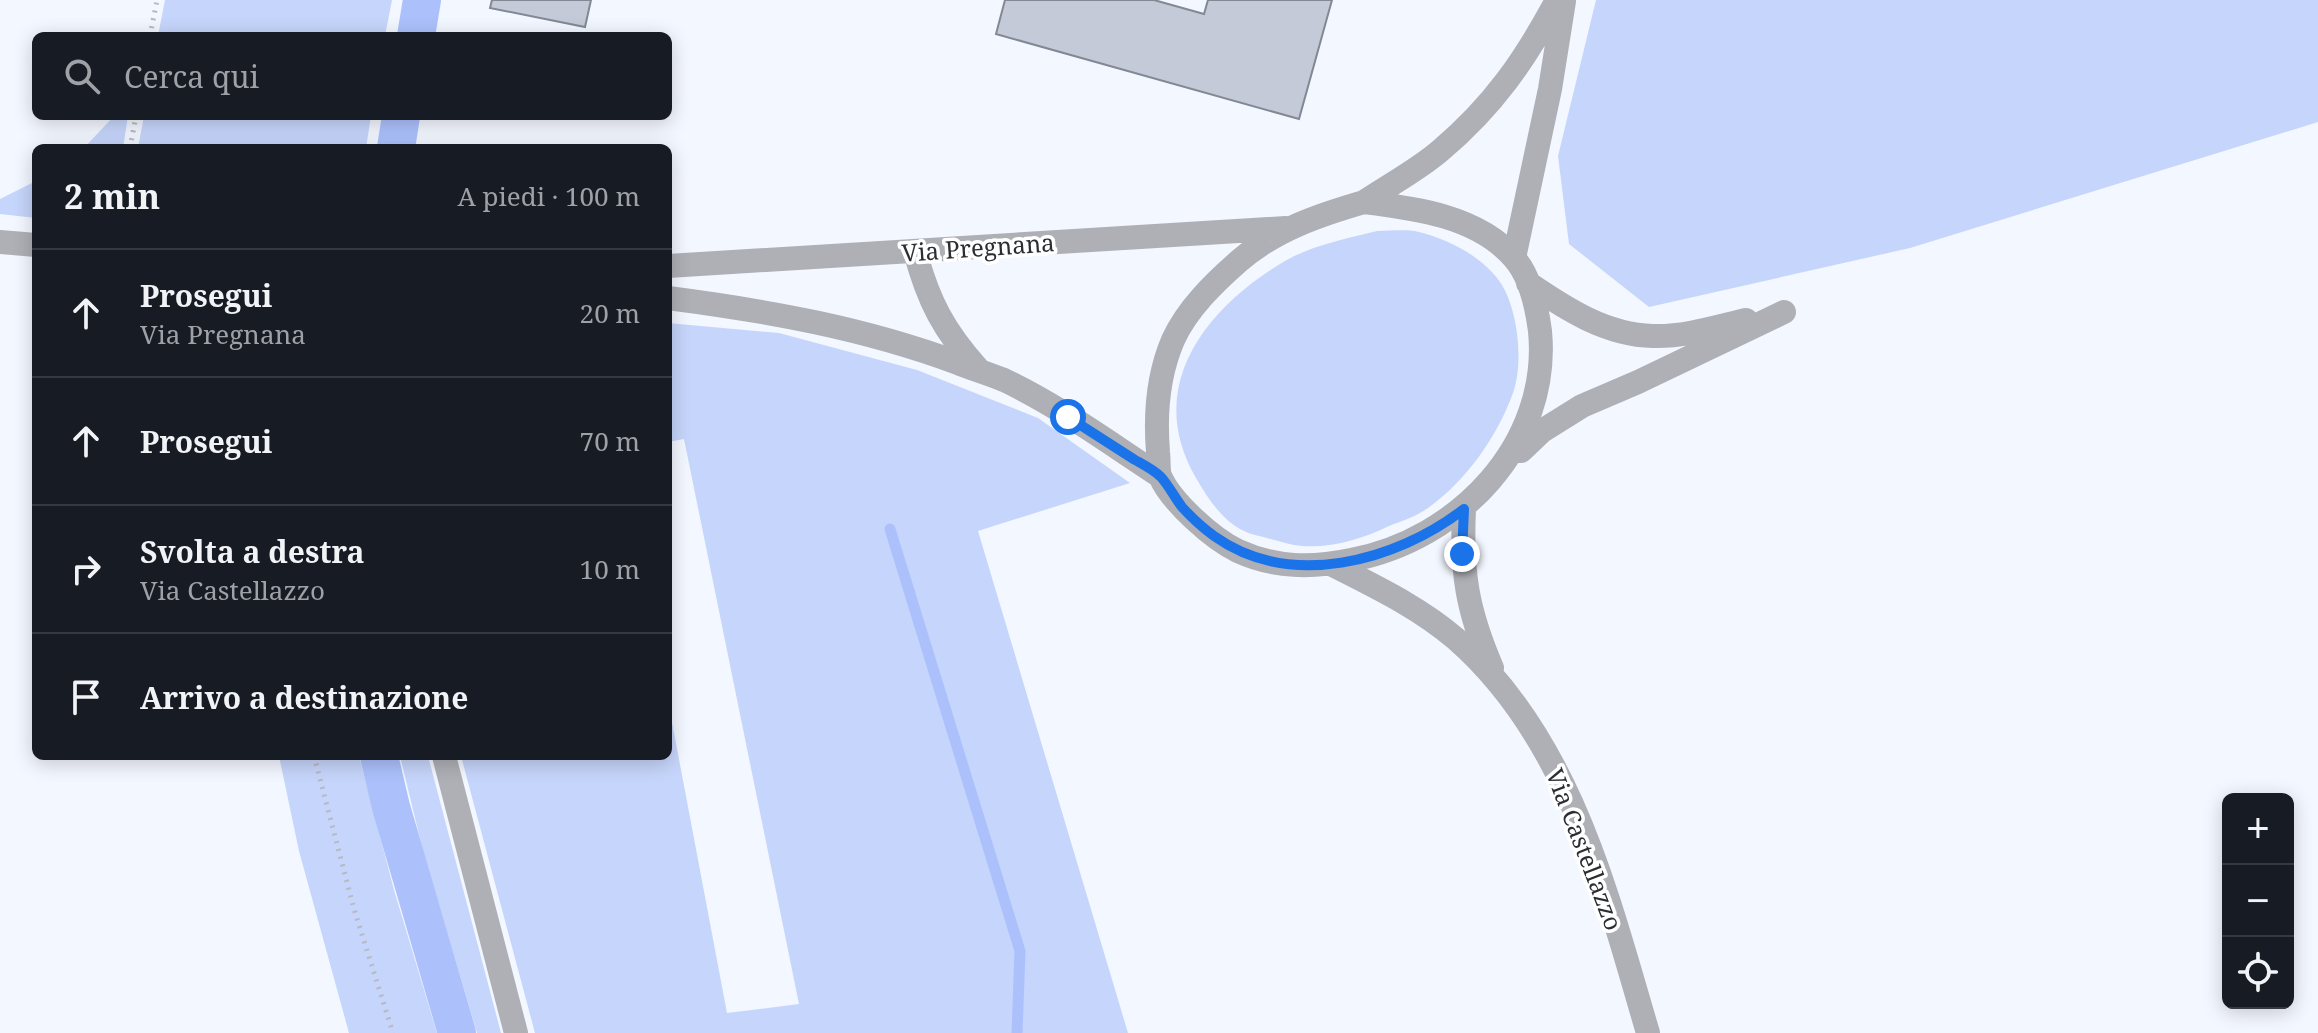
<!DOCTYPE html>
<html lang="it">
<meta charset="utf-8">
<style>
body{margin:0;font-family:"Noto Serif",serif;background:#242831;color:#f1f3f6}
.controls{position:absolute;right:24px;bottom:24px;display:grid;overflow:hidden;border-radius:12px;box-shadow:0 4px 20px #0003}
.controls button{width:72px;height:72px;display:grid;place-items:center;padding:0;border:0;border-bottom:2px solid #363941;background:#171b24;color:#f1f3f6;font:40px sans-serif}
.stop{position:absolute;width:24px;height:24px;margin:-18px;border:6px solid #1a73e8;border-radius:50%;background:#fff}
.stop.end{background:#1a73e8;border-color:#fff;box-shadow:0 2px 8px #0008}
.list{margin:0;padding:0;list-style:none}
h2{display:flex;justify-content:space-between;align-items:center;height:104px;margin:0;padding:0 32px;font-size:34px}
h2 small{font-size:26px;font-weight:400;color:#9ea1a6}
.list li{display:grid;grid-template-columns:52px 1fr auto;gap:24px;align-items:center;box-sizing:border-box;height:128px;padding:0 32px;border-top:2px solid #363941}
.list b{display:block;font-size:30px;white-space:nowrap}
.list p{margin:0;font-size:26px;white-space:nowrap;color:#9ea1a6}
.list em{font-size:26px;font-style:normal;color:#9ea1a6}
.icon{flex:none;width:44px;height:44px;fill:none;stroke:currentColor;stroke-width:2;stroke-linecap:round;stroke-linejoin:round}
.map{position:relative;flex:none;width:2318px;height:1033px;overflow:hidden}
.search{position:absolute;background:#171b24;box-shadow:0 4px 20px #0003;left:32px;top:32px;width:640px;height:88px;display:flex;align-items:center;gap:20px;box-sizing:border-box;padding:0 28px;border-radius:12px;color:#9ea1a6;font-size:30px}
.panel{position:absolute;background:#171b24;box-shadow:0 4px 20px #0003;left:32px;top:144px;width:640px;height:616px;border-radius:12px}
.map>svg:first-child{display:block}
.green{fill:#c6d5fb}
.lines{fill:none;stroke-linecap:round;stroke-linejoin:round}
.stream{stroke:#acc1fc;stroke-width:11}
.canal{stroke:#acc1fc;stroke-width:38}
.building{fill:#c5cad8;stroke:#838895;stroke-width:2}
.path{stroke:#b7bac2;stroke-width:5;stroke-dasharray:2 6;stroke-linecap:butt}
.minor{stroke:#aeb0b6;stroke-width:24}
.route{stroke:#1a73e8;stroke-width:10}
.labels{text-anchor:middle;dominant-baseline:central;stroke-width:7;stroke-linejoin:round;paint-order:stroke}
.street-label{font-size:24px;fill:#2c2e34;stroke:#fff}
</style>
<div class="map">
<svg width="2318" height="1033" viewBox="0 0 2318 1033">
<rect width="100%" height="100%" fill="#f3f7ff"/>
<path class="green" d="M165,0H392L385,36H158Z
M1596,0H2318V122L1910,248L1649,307L1569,244L1558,156Z
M114,116H128L123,148H84Z
M144,116H371L366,148H138Z
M36,181V218L0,214V199Z
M1377,231C1391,231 1406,229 1419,232C1448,239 1483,257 1500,282C1518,308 1524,363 1513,393C1497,437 1466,481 1428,508C1417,516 1402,521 1389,526C1362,539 1333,548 1302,546C1287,545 1270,538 1255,535C1227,528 1210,502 1196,478C1144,389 1203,311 1280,264C1308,246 1345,239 1377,231Z
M668,323L779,333L917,370L1038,418L1130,483L978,531L1128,1033H535L461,756H668V701L727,1013L799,1004L684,439L668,442Z
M279,756H359L394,890L437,1033H349L299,851Z
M400,756H428L501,1033H477L423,851Z"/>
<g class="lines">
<path class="stream" d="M890,529L1020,951L1017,1033"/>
<path class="canal" d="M416,36L422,0
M396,148L401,116
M379,756L391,807L457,1033"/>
</g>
<path class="building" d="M492,0H591L585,27L490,8Z
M1005,0H1154L1204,14L1208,0H1332L1299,119L996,34Z"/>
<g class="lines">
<path class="path" d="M150,36L157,0
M130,148L136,116
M314,756L354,909L393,1033"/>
<path class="minor" d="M1364,202C1414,208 1478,216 1514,258C1530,276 1537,308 1540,331C1551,445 1458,540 1351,560C1312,568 1275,568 1238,551C1213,539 1171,502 1160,476C1158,470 1159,460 1158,452C1155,415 1158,375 1173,340C1187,309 1214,283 1239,261C1275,230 1319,215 1364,202Z
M1364,202C1389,185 1418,170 1441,150C1493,106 1525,60 1557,0
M0,242L36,245
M915,251C928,301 944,331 979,370
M1514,258L1550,89L1564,1
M668,266L1286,228
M1528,283C1566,309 1606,335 1653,336C1684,337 1716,327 1746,320
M668,298C768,311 864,328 958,363C973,369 989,374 1004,380C1059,406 1109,443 1160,476
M1521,451L1542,431L1582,406L1638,382L1784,312
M1464,509C1461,572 1467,610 1492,668
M1331,564C1374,586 1419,607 1456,639C1570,739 1607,894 1648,1033
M444,756L516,1033"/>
</g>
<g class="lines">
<path class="route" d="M1068,417C1091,432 1113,446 1135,460C1144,465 1154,470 1161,477C1169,486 1175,498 1182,507C1191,517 1203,528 1214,536C1290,590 1395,562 1464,509L1462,554"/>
</g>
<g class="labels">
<g class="street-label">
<text transform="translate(978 247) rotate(-4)">Via Pregnana</text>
<text transform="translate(1585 849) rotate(69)">Via Castellazzo</text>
</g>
</g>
</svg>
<div class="controls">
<button>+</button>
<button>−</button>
<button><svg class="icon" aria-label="locate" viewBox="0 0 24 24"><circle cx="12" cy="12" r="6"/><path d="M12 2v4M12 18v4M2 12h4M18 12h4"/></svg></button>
</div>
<div class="stop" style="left:1068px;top:417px"></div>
<div class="stop end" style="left:1462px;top:554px"></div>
<div class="search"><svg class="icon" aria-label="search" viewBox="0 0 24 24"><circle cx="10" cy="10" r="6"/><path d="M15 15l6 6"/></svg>Cerca qui</div>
<section class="panel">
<h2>2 min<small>A piedi · 100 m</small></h2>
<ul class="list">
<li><svg class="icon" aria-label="ahead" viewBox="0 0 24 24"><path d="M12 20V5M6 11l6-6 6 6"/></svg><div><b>Prosegui</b><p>Via Pregnana</p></div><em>20 m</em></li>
<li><svg class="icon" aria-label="ahead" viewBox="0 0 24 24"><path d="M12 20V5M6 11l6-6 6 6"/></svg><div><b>Prosegui</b></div><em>70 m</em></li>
<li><svg class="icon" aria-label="right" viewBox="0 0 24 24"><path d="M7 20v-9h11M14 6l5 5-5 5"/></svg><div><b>Svolta a destra</b><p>Via Castellazzo</p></div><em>10 m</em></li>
<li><svg class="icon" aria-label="arrive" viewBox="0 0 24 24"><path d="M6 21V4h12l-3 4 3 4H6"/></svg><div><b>Arrivo a destinazione</b></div></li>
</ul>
</section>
</div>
